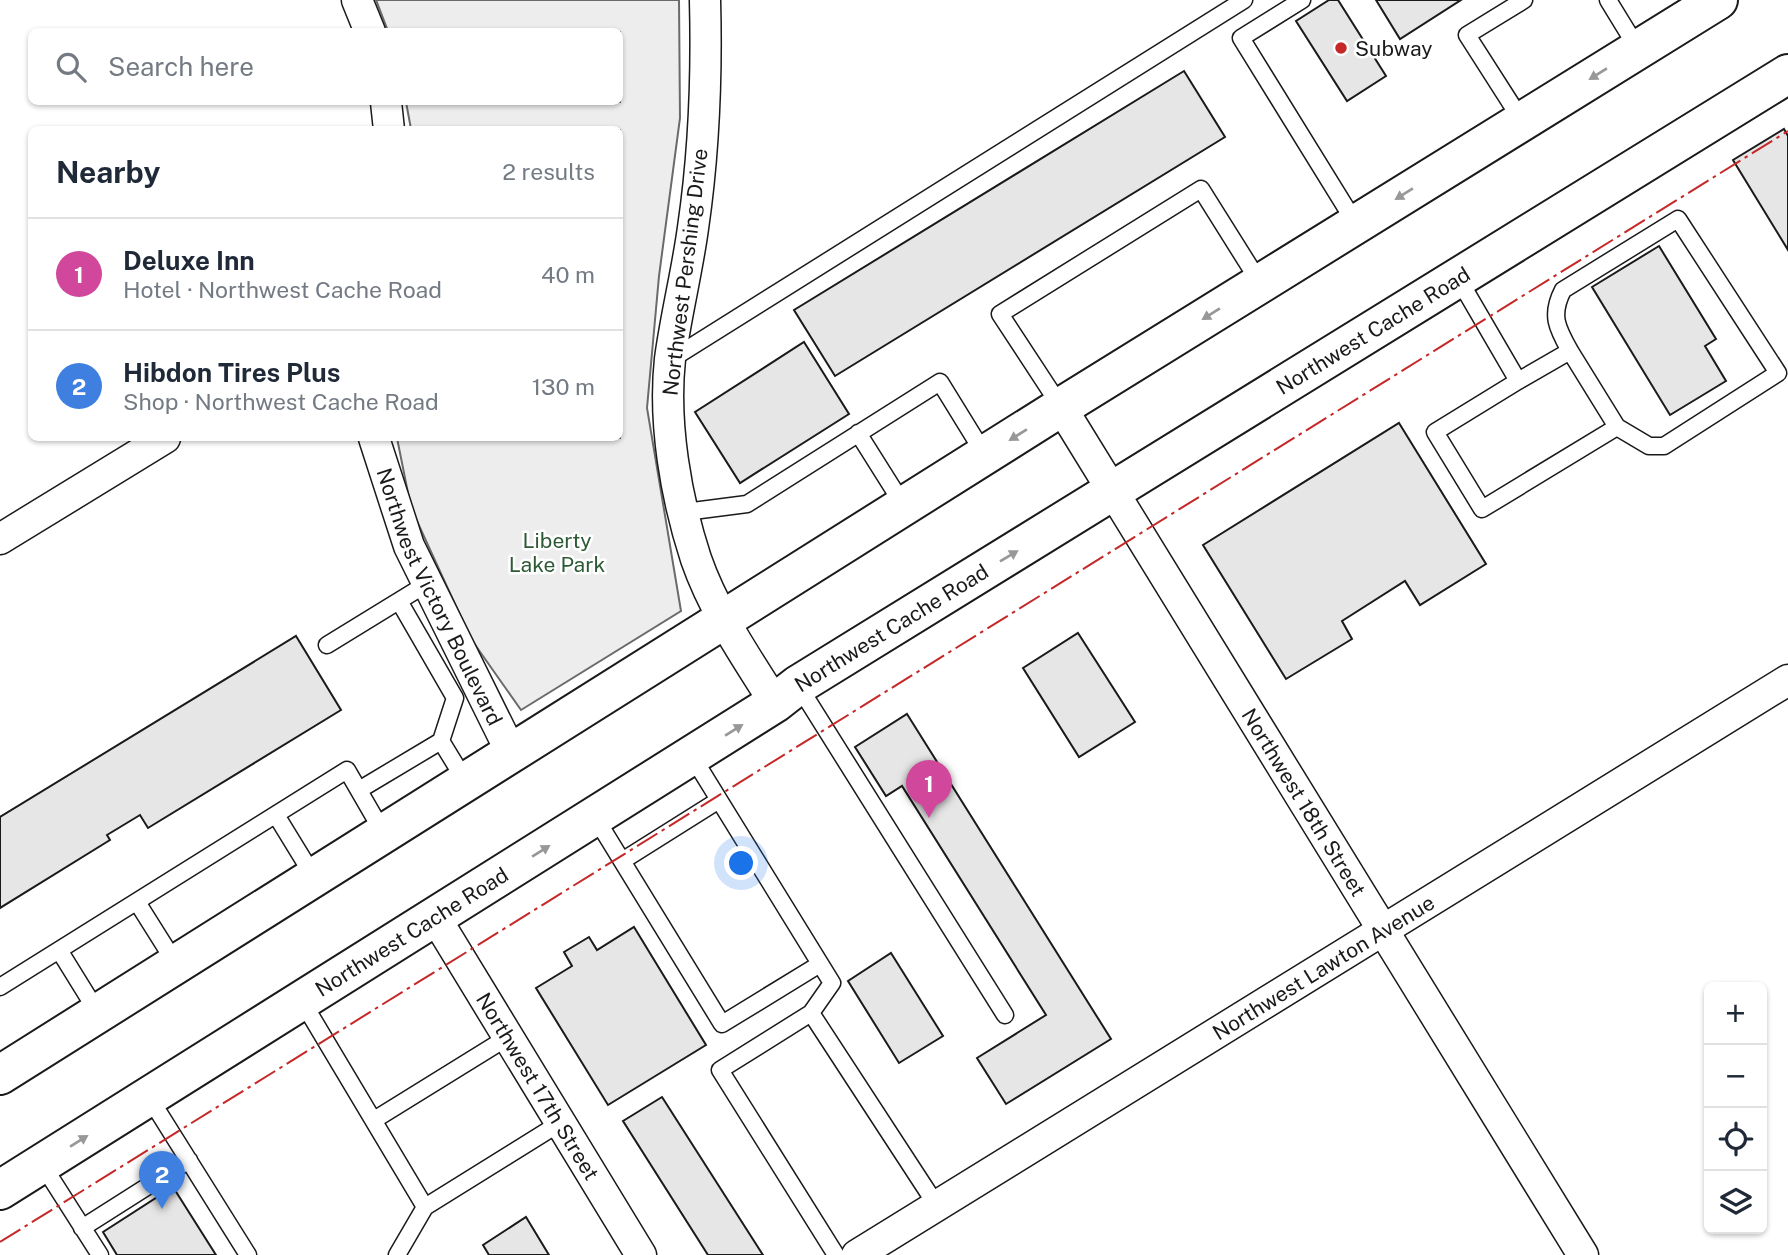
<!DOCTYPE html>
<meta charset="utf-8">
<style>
body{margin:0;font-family:"Public Sans",sans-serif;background:#f6f6f7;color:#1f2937}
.controls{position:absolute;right:21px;bottom:21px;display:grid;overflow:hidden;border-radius:10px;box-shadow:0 2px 5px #0004}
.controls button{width:63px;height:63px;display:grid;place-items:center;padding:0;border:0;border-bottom:2px solid #e0e1e3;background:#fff;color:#1f2937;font:35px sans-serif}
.you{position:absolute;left:742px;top:864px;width:24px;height:24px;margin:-18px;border:5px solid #fff;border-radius:50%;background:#1a73e8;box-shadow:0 0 0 10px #1a73e833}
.badge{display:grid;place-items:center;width:46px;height:46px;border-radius:50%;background:#c62828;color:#fff;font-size:23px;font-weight:700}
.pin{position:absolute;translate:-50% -58px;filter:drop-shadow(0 2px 4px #0008)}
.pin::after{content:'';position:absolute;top:37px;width:24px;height:21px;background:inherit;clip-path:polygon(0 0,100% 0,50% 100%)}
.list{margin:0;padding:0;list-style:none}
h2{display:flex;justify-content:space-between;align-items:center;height:91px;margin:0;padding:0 28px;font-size:30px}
h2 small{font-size:23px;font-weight:400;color:#747a83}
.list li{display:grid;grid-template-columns:46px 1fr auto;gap:21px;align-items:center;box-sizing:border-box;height:112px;padding:0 28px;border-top:2px solid #e0e1e3}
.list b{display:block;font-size:26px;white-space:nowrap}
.list p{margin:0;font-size:23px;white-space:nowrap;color:#747a83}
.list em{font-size:23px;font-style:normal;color:#747a83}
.icon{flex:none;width:38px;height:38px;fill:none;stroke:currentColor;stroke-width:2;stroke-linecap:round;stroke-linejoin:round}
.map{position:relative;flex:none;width:1788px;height:1255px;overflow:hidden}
.search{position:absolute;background:#fff;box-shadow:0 2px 5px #0004;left:28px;top:28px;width:595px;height:77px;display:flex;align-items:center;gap:18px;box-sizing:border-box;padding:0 24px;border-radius:10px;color:#747a83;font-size:26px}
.panel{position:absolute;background:#fff;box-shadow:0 2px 5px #0004;left:28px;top:126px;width:595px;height:315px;border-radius:10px}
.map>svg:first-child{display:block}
.built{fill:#ededed;stroke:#6a6a6a;stroke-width:2}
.building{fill:#e6e6e6;stroke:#1a1a1a;stroke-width:2}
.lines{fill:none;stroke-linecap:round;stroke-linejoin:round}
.service-casing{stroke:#1a1a1a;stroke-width:19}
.minor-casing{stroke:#1a1a1a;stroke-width:33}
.primary-casing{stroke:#1a1a1a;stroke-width:42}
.service{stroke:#fff;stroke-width:16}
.minor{stroke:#fff;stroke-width:30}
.primary{stroke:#fff;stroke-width:38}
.power{stroke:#c62828;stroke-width:2;stroke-dasharray:24 5 3.5 5;stroke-linecap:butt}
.oneway{fill:#989898}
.poi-dot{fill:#c62828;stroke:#fff;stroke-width:2.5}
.labels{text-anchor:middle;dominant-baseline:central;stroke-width:5;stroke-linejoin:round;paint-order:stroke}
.poi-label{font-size:21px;fill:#1a1a1a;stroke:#fff;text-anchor:start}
.street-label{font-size:21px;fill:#1a1a1a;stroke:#fff}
.park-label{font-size:21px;fill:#2b5a34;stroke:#fff}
</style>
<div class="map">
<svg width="1788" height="1255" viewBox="0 0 1788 1255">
<rect width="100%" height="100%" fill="#fff"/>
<path class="built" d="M376,0H679L680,118L659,276L647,408L681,611L521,710L471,639L411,508L397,438H620V130L411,129L406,102H620V32L388,31Z"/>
<path class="building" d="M1329,0H1338L1386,76L1347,101L1296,21Z
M1376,0H1461L1400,39Z
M1184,71L1225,137L835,376L794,310Z
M1784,129L1788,136V250L1733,160Z
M1659,246L1716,339L1705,346L1726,381L1670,415L1592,287Z
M804,342L849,414L740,483L695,412Z
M1399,423L1486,564L1420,605L1405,581L1342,621L1352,639L1286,679L1203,545Z
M1078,633L1135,722L1079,757L1023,668Z
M296,636L341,710L148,828L140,815L107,835L110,840L0,908V817Z
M907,714L1111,1039L1006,1104L977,1058L1046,1015L902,786L886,796L855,747Z
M634,927L706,1045L608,1105L536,988L572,966L564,952L589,937L597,950Z
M891,953L943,1036L899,1063L848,981Z
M662,1097L763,1255H708L623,1121Z
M173,1187L216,1255H117L103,1232Z
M526,1217L549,1255H489L483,1245Z"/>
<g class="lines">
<defs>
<path id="service" d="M1302,0L1241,38L1356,224
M1608,0L1638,49
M1522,121L1467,35L1524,0
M1458,278L1518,381L1435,432L1482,509L1617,427L1570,351L1518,381
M1570,351C1557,328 1550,315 1563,290L1678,219L1778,373L1664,446H1649L1617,427
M670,360L1244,0
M1061,407L1000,314L1201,189L1260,283
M858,433L904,506
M685,512L747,504L940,382L985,455
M327,645L428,583
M798,685L1005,1015
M441,741L466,782
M692,756L832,983L811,1013
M359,790L441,741L455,698L399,601
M276,815L314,877
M595,817L722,1024L820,964
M622,861L719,800
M137,902L176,964
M59,950L98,1013
M0,987L347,770L384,834
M302,1001L425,1207L560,1123
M149,1097L248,1255
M374,1120L508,1037
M42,1164L100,1255
M82,1228L189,1160
M397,1255L425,1207
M836,1255L720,1070L811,1013L937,1206"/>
<g id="minor">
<path d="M357,0L370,32"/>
<path d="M705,0C707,76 704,153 693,228C687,272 676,315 670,359C663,423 676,498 696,559C714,611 746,657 775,703"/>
<path d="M386,102L389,130"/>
<path id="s1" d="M1061,407L1583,1255"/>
<path id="s2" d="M374,438L409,546L512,754"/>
<path d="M0,539L165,438"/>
<path id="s3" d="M435,917L641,1255"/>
<path id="s4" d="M857,1255L1788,680"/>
</g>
<g id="primary">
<path d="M0,1075L1061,407L1718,0"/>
<path id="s5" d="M0,1190L775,703L798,685L1788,74"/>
</g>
</defs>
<use href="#service" class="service-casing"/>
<use href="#minor" class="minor-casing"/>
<use href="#primary" class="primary-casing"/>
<use href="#service" class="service"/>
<use href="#minor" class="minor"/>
<use href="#primary" class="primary"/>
<path class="power" d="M0,1242L1788,131"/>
</g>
<defs><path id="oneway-solid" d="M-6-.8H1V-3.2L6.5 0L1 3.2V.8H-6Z" transform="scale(1.75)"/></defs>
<g class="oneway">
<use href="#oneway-solid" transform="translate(1598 74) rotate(148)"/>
<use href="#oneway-solid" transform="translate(1404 194) rotate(148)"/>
<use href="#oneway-solid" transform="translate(1211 314) rotate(148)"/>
<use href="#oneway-solid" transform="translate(1018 435) rotate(148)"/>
<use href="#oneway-solid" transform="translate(1009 556) rotate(-31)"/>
<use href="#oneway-solid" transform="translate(734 730) rotate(-32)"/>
<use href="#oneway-solid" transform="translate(541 851) rotate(-32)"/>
<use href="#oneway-solid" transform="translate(79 1141) rotate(-32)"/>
</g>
<circle class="poi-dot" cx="1341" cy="48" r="7"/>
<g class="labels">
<g class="poi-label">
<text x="1355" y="48">Subway</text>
</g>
<g class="street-label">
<text transform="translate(685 272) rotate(-83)">Northwest Pershing Drive</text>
<text stroke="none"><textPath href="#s5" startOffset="1620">Northwest Cache Road</textPath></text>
<text stroke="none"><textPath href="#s2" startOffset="172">Northwest Victory Boulevard</textPath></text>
<text stroke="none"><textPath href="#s5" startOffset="1054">Northwest Cache Road</textPath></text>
<text stroke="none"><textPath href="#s1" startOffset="464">Northwest 18th Street</textPath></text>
<text stroke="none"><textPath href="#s5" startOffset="486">Northwest Cache Road</textPath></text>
<text stroke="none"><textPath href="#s4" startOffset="548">Northwest Lawton Avenue</textPath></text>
<text stroke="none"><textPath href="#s3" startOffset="198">Northwest 17th Street</textPath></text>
</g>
<g class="park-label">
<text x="557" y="540">Liberty<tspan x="557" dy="24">Lake Park</tspan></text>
</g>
</g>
</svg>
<div class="controls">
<button>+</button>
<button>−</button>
<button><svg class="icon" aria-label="locate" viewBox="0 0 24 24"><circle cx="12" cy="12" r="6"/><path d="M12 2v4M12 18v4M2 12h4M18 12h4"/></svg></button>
<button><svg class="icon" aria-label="layers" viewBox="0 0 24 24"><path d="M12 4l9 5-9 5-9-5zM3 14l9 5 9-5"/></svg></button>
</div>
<div class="you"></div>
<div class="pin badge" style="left:929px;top:818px;background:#d1479c">1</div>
<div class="pin badge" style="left:162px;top:1209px;background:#3f7fe0">2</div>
<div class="search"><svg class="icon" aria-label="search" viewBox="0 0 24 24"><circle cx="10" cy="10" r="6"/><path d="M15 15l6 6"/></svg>Search here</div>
<section class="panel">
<h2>Nearby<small>2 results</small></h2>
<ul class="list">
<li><span class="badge" style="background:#d1479c">1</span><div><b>Deluxe Inn</b><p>Hotel · Northwest Cache Road</p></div><em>40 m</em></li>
<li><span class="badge" style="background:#3f7fe0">2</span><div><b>Hibdon Tires Plus</b><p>Shop · Northwest Cache Road</p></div><em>130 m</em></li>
</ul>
</section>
</div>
